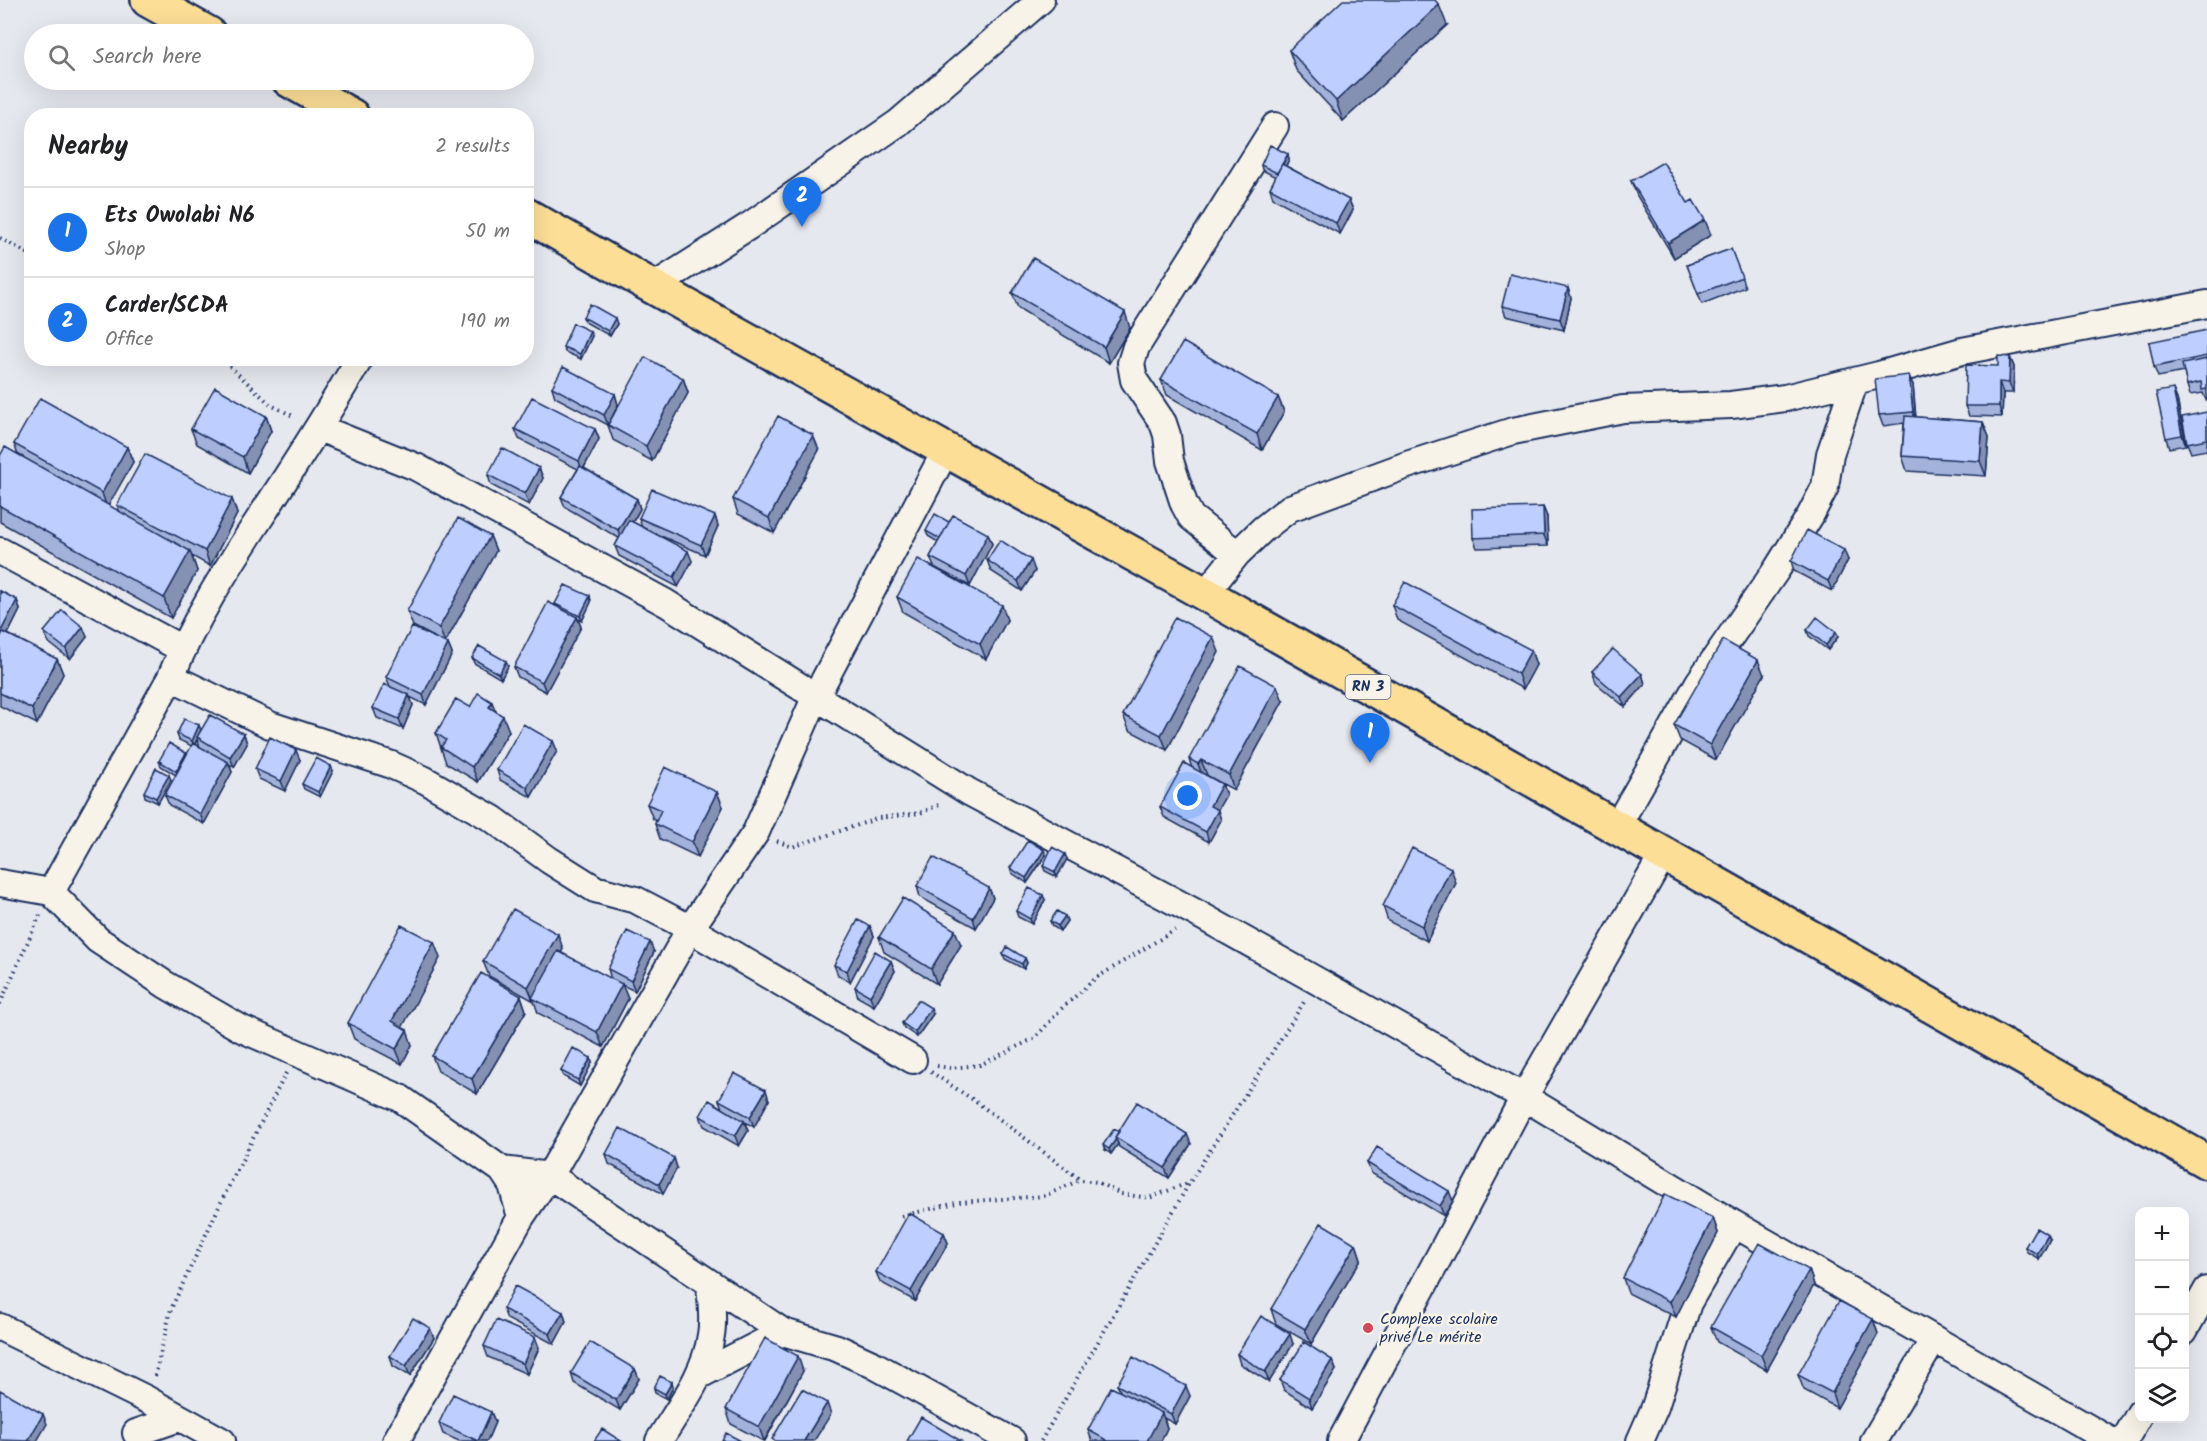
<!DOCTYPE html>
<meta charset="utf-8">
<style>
body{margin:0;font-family:Kalam,sans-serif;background:#f2f2f2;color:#202124}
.controls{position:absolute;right:18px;bottom:18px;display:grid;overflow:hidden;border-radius:12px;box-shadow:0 6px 24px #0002}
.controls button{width:54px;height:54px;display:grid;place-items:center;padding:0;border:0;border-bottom:2px solid #e0e0e0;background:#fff;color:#202124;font:30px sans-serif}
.you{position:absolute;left:1188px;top:796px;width:21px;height:21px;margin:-15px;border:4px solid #fff;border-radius:50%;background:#1a73e8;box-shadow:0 0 0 9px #1a73e833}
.badge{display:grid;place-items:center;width:39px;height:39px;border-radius:50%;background:#1a73e8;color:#fff;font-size:20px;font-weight:700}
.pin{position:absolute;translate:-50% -50px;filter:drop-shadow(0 2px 3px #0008)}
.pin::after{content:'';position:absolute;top:32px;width:21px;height:18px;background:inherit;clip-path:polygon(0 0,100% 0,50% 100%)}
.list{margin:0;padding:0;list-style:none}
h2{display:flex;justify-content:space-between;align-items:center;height:78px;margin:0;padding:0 24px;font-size:26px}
h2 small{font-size:20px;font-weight:400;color:#757577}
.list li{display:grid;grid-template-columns:39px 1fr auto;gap:18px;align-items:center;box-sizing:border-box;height:90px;padding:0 24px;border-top:2px solid #e0e0e0}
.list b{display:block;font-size:22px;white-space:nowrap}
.list p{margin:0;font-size:20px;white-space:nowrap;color:#757577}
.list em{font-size:20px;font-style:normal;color:#757577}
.icon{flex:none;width:33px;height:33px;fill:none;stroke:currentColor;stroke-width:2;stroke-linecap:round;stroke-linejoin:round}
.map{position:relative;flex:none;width:2207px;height:1441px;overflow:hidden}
.search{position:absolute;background:#fff;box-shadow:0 6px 24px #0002;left:24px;top:24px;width:510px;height:66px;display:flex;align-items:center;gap:15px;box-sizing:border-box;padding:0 21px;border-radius:33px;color:#757577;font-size:22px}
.panel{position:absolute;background:#fff;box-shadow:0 6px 24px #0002;left:24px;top:108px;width:510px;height:258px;border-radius:24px}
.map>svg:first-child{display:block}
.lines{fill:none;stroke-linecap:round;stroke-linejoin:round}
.minor-casing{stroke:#1b2f5e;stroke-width:30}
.primary-casing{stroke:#1b2f5e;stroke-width:38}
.path{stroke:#1b2f5e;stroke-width:4;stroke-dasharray:1.5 4.5;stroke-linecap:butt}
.minor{stroke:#f7f3e8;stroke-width:26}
.primary{stroke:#fcde96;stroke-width:33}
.wall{fill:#a3b2db;stroke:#1b2f5e;stroke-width:1.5;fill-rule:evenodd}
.shaded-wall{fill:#8591b2;stroke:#1b2f5e;stroke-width:1.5}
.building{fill:#becfff;stroke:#1b2f5e;stroke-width:1.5}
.poi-dot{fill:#d1495b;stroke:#f7f3e8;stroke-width:2}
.labels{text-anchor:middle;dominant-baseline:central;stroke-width:5;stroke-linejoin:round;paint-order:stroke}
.shield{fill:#f7f3e8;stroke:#5d6a87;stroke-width:1.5}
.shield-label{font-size:15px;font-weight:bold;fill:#1b2f5e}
.poi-label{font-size:16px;fill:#1b2f5e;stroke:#f7f3e8;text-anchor:start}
</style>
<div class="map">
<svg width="2207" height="1441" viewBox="0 0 2207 1441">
<rect width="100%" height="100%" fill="#e6e8ef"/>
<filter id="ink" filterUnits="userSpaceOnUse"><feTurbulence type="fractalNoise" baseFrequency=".0167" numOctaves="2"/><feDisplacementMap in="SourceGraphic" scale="12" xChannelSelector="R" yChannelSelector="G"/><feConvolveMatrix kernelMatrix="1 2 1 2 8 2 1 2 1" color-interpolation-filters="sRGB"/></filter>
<g filter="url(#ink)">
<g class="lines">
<defs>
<path id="minor" d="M653,287L749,226L898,123L1041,0
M319,428L416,467L666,603L969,792L1198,914L1524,1097L1734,1224L2111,1441
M0,551L182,649
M1237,554L1191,517L1184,504L1170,461L1167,435L1163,423L1134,380L1131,363L1136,347L1275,126
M1205,594L1237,554L1263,529L1290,508L1407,465L1513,431L1623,409L1731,405L1785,398L1879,375L1962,351L2207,304
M171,677L270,725L389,764L425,780L493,819L549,860L595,889L636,900L678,922L913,1060
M1616,828L1699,682L1777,569L1810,516L1825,487L1830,454L1855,381
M0,883L51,892L98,940L166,985L242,1029L400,1098L502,1170L512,1185L521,1217
M51,892L171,677C196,613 236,555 273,498C303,452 332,406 360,358
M502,1170L550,1176L783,1332L837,1348L874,1365L1012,1441
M0,1327L148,1400L222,1441
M2184,1331L2207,1290
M698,1376L783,1332
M136,1433L179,1418
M396,1441L521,1217L556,1165L690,929L756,832L816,696L946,450
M659,1441C678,1409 706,1374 711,1335C714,1318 711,1301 710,1284
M1341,1441L1524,1097L1663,855
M1640,1441L1655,1407L1688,1303L1734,1224
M1874,1441L1934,1339
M2124,1441L2140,1413"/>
<path id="primary" d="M148,0L209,34
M289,80L352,116
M526,215L653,287L1205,594L2207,1162"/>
</defs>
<use href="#minor" class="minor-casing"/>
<use href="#primary" class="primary-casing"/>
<path class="path" d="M0,238L32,256
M221,358L271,405L295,417
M777,841L792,847L879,818L920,813L941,804
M0,1004L40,915
M937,1066L950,1068L980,1065L1035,1038L1061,1009L1096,978L1175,930
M931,1072L975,1101L1081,1180L1097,1182L1121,1194L1149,1198L1188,1183
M901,1216L960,1202L1044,1196L1080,1180
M155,1376L171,1309L224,1196L286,1073
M1041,1441L1190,1182L1304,1002"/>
<use href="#minor" class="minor"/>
<use href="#primary" class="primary"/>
</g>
<path class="wall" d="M1447,25L1343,121L1296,70L1289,50Z
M1289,159L1286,166L1349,200L1353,210L1340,234L1273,198L1270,188L1276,177L1262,170L1261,165Z
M1631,181L1711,235L1674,258L1637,196Z
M1731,249L1745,287L1702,304L1687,265Z
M1568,288L1571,298L1564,330L1506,316L1502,306Z
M1012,293L1130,328L1109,363L1018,308Z
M583,317L617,324L610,336L585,322Z
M2207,330V400H2206L2203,393L2190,395L2187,385L2184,372L2158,377L2154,367Z
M592,336L581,359L565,352L563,347Z
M2010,357L2014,367L2013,393H2003L2002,417L1969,416L1965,406L1998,366Z
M683,378L688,393L652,461L613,440L608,425Z
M1161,380L1278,397L1284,412L1262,450L1167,395Z
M1913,385L1916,417L1983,422L1989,437L1986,476L1907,471L1902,456L1904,423L1883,426L1879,415Z
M552,387L615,394L618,405L608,425L555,397Z
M2177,399L2186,445L2169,448L2166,438Z
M2207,412V450L2191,453L2187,443Z
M266,416L271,431L248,473L197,444L191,429Z
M515,429H595L599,439L584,468L637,499L640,509L633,522L642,527L639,518L715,516L718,526L705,555L654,533L692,561L678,587L619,556L615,546L619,538L565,507L561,497L578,469L519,439Z
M14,444L127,447L133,462L108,505L120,512L117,505L232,499L237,514L210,566L192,556L197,571L171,618L0,522V456L18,455Z
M819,450L774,533L738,514L733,499Z
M539,468L543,478L529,505L491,485L488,475Z
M1543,507L1547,517L1548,546L1477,548L1473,538Z
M949,522L988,534L992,544L970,586L934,567L930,557L938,542L928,536L926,531Z
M490,536L496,551L445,643L448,644L452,654L426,705L410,697L413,705L403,729L377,718L373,708L390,686L386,677L434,637L413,626L407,611Z
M987,560L1035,571L1022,591L991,571Z
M1848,560L1832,591L1794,571L1791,561Z
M0,591L17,600L20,610L8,634L57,659L63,674L37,724L0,706Z
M590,596L591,602L582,621L578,619L581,627L546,692L518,677L514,667L556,606L555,604Z
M897,597L1007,620L986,659L903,612Z
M1392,605L1531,650L1536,665L1523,689L1397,620Z
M1807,630L1836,632L1838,637L1828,650L1809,636Z
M44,632L87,637L70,659L48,642Z
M1219,652L1167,750L1129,730L1123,715Z
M472,658L508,666L501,679L474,663Z
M1592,672L1642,674L1645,684L1625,707L1596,683Z
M1764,675L1716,760L1680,740L1674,725Z
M1283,701L1234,790L1206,775L1222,784L1226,795L1217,810L1221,820L1209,842L1164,817L1160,807L1192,768L1189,759Z
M470,707L496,711L509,731L478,782L446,763L436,733Z
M201,730L244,734L247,744L234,767L229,764L232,772L204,824L169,805L165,795L176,775L161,766L159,761L186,753L187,755L192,746L179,740L177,734ZM197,739L200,747L195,744Z
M553,741L557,751L531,797L500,780L497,770Z
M300,760L285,791L259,779L255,769Z
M333,771L320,797L304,789L302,784Z
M171,780L158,803L145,797L144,792Z
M717,792L723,807L698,857L660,839L655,824L656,821L653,819L647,804Z
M1046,855L1027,883L1012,873L1010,868Z
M1067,859L1057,877L1045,871L1043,866Z
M1456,883L1427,941L1388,921L1383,906Z
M917,886L989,888L993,898L976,928L920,897Z
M1045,900L1032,924L1018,917L1016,911Z
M1065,916L1067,921L1060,931L1052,926L1050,921Z
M870,926L874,936L850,982L838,975L834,965Z
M879,937L961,945L937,984L884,952Z
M563,949L561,953L611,979L608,969L654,952L635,991L622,985L628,999L603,1047L538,1013L534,1001L489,976L483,961Z
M1003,954L1025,958L1027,963L1024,969L1005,959Z
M440,958L402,1027L412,1045L402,1064L354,1039L348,1023Z
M891,961L895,971L874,1006L858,997L855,987Z
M521,996L526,1011L477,1094L438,1071L432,1056Z
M933,1014L917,1037L904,1028L902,1023Z
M592,1063L580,1086L563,1076L561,1071Z
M719,1100H769L754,1127L745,1122L748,1131L739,1146L704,1126L700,1116L722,1108Z
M1119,1132L1191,1144L1169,1178L1119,1147L1118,1144L1111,1154L1105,1150L1103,1145Z
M606,1154L674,1158L677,1168L663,1194L609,1164Z
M1367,1163L1453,1201L1444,1216L1371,1173Z
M1713,1218L1718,1233L1676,1317L1628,1293L1623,1278Z
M944,1233L948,1243L915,1301L880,1282L876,1272Z
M2050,1240L2039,1259L2027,1252L2025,1247Z
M1356,1244L1361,1259L1311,1344L1276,1324L1271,1309Z
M1809,1270L1814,1285L1767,1370L1717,1342L1711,1327Z
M503,1309L563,1312L566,1322L554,1344L507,1319Z
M1873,1319L1878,1334L1837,1408L1804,1390L1798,1375Z
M535,1337L539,1348L527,1374L488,1357L484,1346Z
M434,1338L410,1376L393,1366L390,1356Z
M1293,1344L1269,1382L1240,1364L1237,1354Z
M1332,1360L1336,1370L1312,1408L1284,1390L1280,1380Z
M635,1369L639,1379L620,1410L574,1383L571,1373Z
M803,1371L765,1441H763L731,1424L726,1409Z
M672,1382L673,1387L667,1399L655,1393L654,1388Z
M1117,1385L1190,1396L1175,1424L1164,1418L1167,1428L1161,1441H1092L1088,1430L1120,1391Z
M491,1412L495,1422L487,1441H459L443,1434L439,1423Z"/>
<path class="shaded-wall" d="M1439,5L1447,25L1343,121L1336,101Z
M1288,154L1289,159L1280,179L1278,174Z
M1349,200L1353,210L1340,234L1336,223Z
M1705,220L1711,235L1674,258L1668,243Z
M1568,288L1571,298L1564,330L1560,319Z
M1125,312L1130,328L1109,363L1104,347Z
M615,318L617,324L610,336L608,331Z
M590,331L592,336L581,359L580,354Z
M2010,357L2014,367L2013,393L2009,383Z
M1909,375L1913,385L1916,422L1913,412Z
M683,378L688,393L652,461L646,446Z
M1999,382L2003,393L2002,417L1999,406Z
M2173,389L2177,399L2186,445L2182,435Z
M615,394L618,405L608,425L604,415Z
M1278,397L1284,412L1262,450L1257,434Z
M266,416L271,431L248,473L243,457Z
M1983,422L1989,437L1986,476L1980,461Z
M595,429L599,439L582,471L579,461Z
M813,435L819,450L774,533L769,518Z
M127,447L133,462L107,508L102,493Z
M539,468L543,478L529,505L525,494Z
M232,499L237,514L210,566L205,551Z
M637,499L640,509L622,540L618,530Z
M1543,507L1547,517L1548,546L1544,535Z
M715,516L718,526L705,555L701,545Z
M988,534L992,544L970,586L966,576Z
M490,536L496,551L445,643L439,628Z
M1844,550L1848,560L1832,591L1828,581Z
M190,551L197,571L171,618L164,598Z
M688,551L692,561L678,587L674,577Z
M1031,560L1035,571L1022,591L1018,581Z
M590,596L591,602L582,621L580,616Z
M17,600L20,610L0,650V633Z
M1002,605L1007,620L986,659L980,644Z
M577,617L581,627L546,692L542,682Z
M83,627L87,637L70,659L66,649Z
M1836,632L1838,637L1828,650L1826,645Z
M1213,637L1219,652L1167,750L1161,735Z
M448,644L452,654L426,705L423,695Z
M1531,650L1536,665L1523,689L1518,674Z
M57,659L63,674L37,724L32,709Z
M1758,660L1764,675L1716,760L1710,745Z
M506,661L508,666L501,679L499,674Z
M1642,674L1645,684L1625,707L1621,697Z
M1277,686L1283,701L1234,790L1229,775Z
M409,695L413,705L403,729L399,719Z
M492,702L498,717L489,707Z
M503,716L509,731L478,782L472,767Z
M199,725L201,730L194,746L192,741Z
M244,734L247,744L234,767L230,757Z
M553,741L557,751L531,797L527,787Z
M296,750L300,760L285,791L281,781Z
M186,753L188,758L178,776L176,771Z
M1201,760L1207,775L1204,780L1198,764Z
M228,762L232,772L204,824L200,814Z
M331,766L333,771L320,797L318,792Z
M169,775L171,780L158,803L156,798Z
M1222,784L1226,795L1214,816L1210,806Z
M717,792L723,807L698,857L692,842Z
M1218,810L1221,820L1209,842L1206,832Z
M1044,850L1046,855L1027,883L1026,878Z
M1065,854L1067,859L1057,877L1055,872Z
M1451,868L1456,883L1427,941L1422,926Z
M989,888L993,898L976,928L973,918Z
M1043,895L1045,900L1032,924L1030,919Z
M1065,916L1067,921L1060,931L1058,926Z
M870,926L874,936L850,982L847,971Z
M955,930L961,945L937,984L931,969Z
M558,934L563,949L535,999L532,998L534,1002L528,987Z
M434,942L440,958L397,1037L392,1021Z
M650,942L654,952L635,991L631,981Z
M1025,958L1027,963L1024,969L1022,964Z
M891,961L895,971L874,1006L870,996Z
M622,984L628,999L603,1047L597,1032Z
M521,996L526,1011L477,1094L472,1079Z
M931,1008L933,1014L917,1037L915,1032Z
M407,1030L412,1045L402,1064L396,1049Z
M591,1058L592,1063L580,1086L578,1080Z
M766,1090L769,1100L754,1127L750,1117Z
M744,1121L748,1131L739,1146L735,1136Z
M1187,1134L1191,1144L1169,1178L1165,1168Z
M1116,1139L1118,1144L1111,1154L1109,1149Z
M674,1158L677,1168L663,1194L659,1184Z
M1449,1191L1453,1201L1444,1216L1440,1206Z
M1713,1218L1718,1233L1676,1317L1670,1302Z
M944,1233L948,1243L915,1301L911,1291Z
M2048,1235L2050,1240L2039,1259L2037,1254Z
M1356,1244L1361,1259L1311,1344L1305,1329Z
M1809,1270L1814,1285L1767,1370L1761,1355Z
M563,1312L566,1322L554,1344L550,1334Z
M1873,1319L1878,1334L1837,1408L1832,1393Z
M430,1328L434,1338L410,1376L406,1366Z
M1290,1334L1293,1344L1269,1382L1265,1372Z
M535,1337L539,1348L527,1374L523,1364Z
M798,1356L803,1371L764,1441L759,1427Z
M1332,1360L1336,1370L1312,1408L1309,1398Z
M635,1369L639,1379L620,1410L616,1400Z
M672,1382L673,1387L667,1399L665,1394Z
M1186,1386L1190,1396L1175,1424L1171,1414Z
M827,1403L831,1414L814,1441H804Z
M491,1412L495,1422L487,1441H478Z
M1162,1413L1167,1428L1161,1441H1147Z
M43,1414L47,1424L37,1441H28Z"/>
<path class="building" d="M1343,0H1435L1439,5L1336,101L1289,50Z
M1270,145L1288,154L1277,173L1261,165Z
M1663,162L1688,203L1693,200L1705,220L1668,243L1631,181Z
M1282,164L1349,200L1336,223L1270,188Z
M1731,249L1742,277L1698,294L1687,265Z
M1033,258L1125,312L1104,347L1012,293Z
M1510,274L1568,288L1560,319L1502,306Z
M590,304L615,318L608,331L583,317Z
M573,323L590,331L580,354L563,347Z
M2207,330V356L2154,367L2149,342Z
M1183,342L1278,397L1257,434L1161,380Z
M1998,356L2010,357L2009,383L1999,382V406H1965L1966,365L1998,366Z
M645,357L683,378L646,446L608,425Z
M2207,359V389L2202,390L2201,382L2187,385L2182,364Z
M563,367L615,394L604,415L552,387Z
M1909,375L1913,412L1879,415L1875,379Z
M215,387L266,416L243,457L191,429Z
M2173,389L2182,435L2166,438L2156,392Z
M532,397L595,429L579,461L515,429Z
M40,398L127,447L102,493L14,444Z
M2207,412V439L2187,443L2182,417Z
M778,416L813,435L769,518L733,499Z
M1905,416L1983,422L1980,461L1902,456Z
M5,447L190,551L164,598L0,506V456Z
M502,448L539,468L525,494L488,475Z
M145,454L232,499L205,551L117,505Z
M580,466L637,499L618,530L561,497Z
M652,489L715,516L701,545L639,518Z
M1543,507L1544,535L1473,538L1472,509Z
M935,514L949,522L940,539L926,531Z
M953,515L988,534L966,576L930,557Z
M458,518L490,536L439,628L407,611Z
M629,520L688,551L674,577L615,546Z
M1807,530L1844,550L1828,581L1791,561Z
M1000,540L1031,560L1018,581L987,560Z
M918,559L1002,605L980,644L897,597Z
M1405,582L1531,650L1518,674L1392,605Z
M565,585L590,596L580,616L555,604Z
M0,591L17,600L0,633Z
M548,602L577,617L542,682L514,667Z
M62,610L83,627L66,649L44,632Z
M1175,617L1213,637L1161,735L1123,715Z
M1817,617L1836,632L1826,645L1807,630Z
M412,627L448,644L423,695L386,677Z
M3,632L57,659L32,709L0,693V638Z
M1723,640L1758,660L1710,745L1674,725Z
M479,646L506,661L499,674L472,658Z
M1613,649L1642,674L1621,697L1592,672Z
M1240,666L1277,686L1229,775L1201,760L1198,764L1189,759Z
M384,684L409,695L399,719L373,708Z
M478,693L492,702L489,707L503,716L472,767L441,747L446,740L436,733L456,699L470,707Z
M210,715L244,734L230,757L197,737Z
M184,719L199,725L192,741L177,734Z
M523,724L553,741L527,787L497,770Z
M270,737L296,750L281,781L255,769Z
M169,743L186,753L176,771L159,761Z
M193,743L228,762L200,814L165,795Z
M316,758L331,766L318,792L302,784Z
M1184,763L1222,784L1210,806L1218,810L1206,832L1160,807Z
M665,767L717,792L692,842L655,824L661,810L647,804Z
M156,768L169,775L156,798L144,792Z
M1028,840L1044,850L1026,878L1010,868Z
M1052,847L1065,854L1055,872L1043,866Z
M1412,848L1451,868L1422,926L1383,906Z
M933,857L989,888L973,918L917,886Z
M1029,888L1043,895L1030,919L1016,911Z
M903,898L955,930L931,969L879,937Z
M513,909L558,934L528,987L483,961Z
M1057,911L1065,916L1058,926L1050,921Z
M858,920L870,926L847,971L834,965Z
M401,925L434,942L392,1021L407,1030L396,1049L348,1023Z
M627,931L650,942L631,981L608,969Z
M1007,947L1025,958L1022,964L1003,954Z
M558,951L622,984L597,1032L532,998Z
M875,951L891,961L870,996L855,987Z
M481,973L521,996L472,1079L432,1056Z
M918,1000L931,1008L915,1032L902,1023Z
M573,1048L591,1058L578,1080L561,1071Z
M734,1073L766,1090L750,1117L719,1100Z
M709,1100L744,1121L735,1136L700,1116Z
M1137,1102L1187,1134L1165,1168L1115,1137Z
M620,1128L674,1158L659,1184L606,1154Z
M1114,1129L1119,1132L1115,1137L1116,1139L1109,1149L1103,1145Z
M1377,1147L1449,1191L1440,1206L1367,1163Z
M1665,1194L1713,1218L1670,1302L1623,1278Z
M909,1213L944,1233L911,1291L876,1272Z
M1321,1223L1356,1244L1305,1329L1271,1309Z
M2036,1228L2048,1235L2037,1254L2025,1247Z
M1759,1243L1809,1270L1761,1355L1711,1327Z
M515,1286L563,1312L550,1334L503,1309Z
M1839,1301L1873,1319L1832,1393L1798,1375Z
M1261,1316L1290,1334L1265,1372L1237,1354Z
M413,1318L430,1328L406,1366L390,1356Z
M496,1320L535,1337L523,1364L484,1346Z
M765,1338L798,1356L759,1427L726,1409Z
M590,1342L635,1369L616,1400L571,1373Z
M1304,1342L1332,1360L1309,1398L1280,1380Z
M1133,1357L1186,1386L1171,1414L1117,1385Z
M660,1376L672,1382L665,1394L654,1388Z
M1111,1387L1162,1413L1147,1441H1108L1088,1430Z
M802,1389L827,1403L804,1441H775L772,1439Z
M0,1390L43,1414L28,1441L0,1440Z
M453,1394L491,1412L478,1441L439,1423Z
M921,1417L961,1441H907Z
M602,1429L621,1441H594Z
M726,1433L741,1441H722Z"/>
</g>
<circle class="poi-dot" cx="1368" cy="1328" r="6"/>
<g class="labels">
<rect class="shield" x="1345.5" y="675" width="45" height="24" rx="4.5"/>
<g class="shield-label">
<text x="1368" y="687">RN 3</text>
</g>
<g class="poi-label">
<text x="1380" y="1319">Complexe scolaire<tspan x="1380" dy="18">privé Le mérite</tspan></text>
</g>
</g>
</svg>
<div class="controls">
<button>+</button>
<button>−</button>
<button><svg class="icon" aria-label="locate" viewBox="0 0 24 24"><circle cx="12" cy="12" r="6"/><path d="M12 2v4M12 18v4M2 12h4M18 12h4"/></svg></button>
<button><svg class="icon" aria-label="layers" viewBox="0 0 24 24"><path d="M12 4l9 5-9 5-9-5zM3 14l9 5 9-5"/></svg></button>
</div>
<div class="you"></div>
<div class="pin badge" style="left:1370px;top:763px">1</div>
<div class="pin badge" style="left:802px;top:227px">2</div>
<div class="search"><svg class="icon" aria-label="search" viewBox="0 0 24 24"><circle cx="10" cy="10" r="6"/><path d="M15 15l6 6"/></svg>Search here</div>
<section class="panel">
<h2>Nearby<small>2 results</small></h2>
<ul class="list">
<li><span class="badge">1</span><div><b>Ets Owolabi N6</b><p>Shop</p></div><em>50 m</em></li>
<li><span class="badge">2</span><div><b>Carder/SCDA</b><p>Office</p></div><em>190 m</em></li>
</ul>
</section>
</div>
